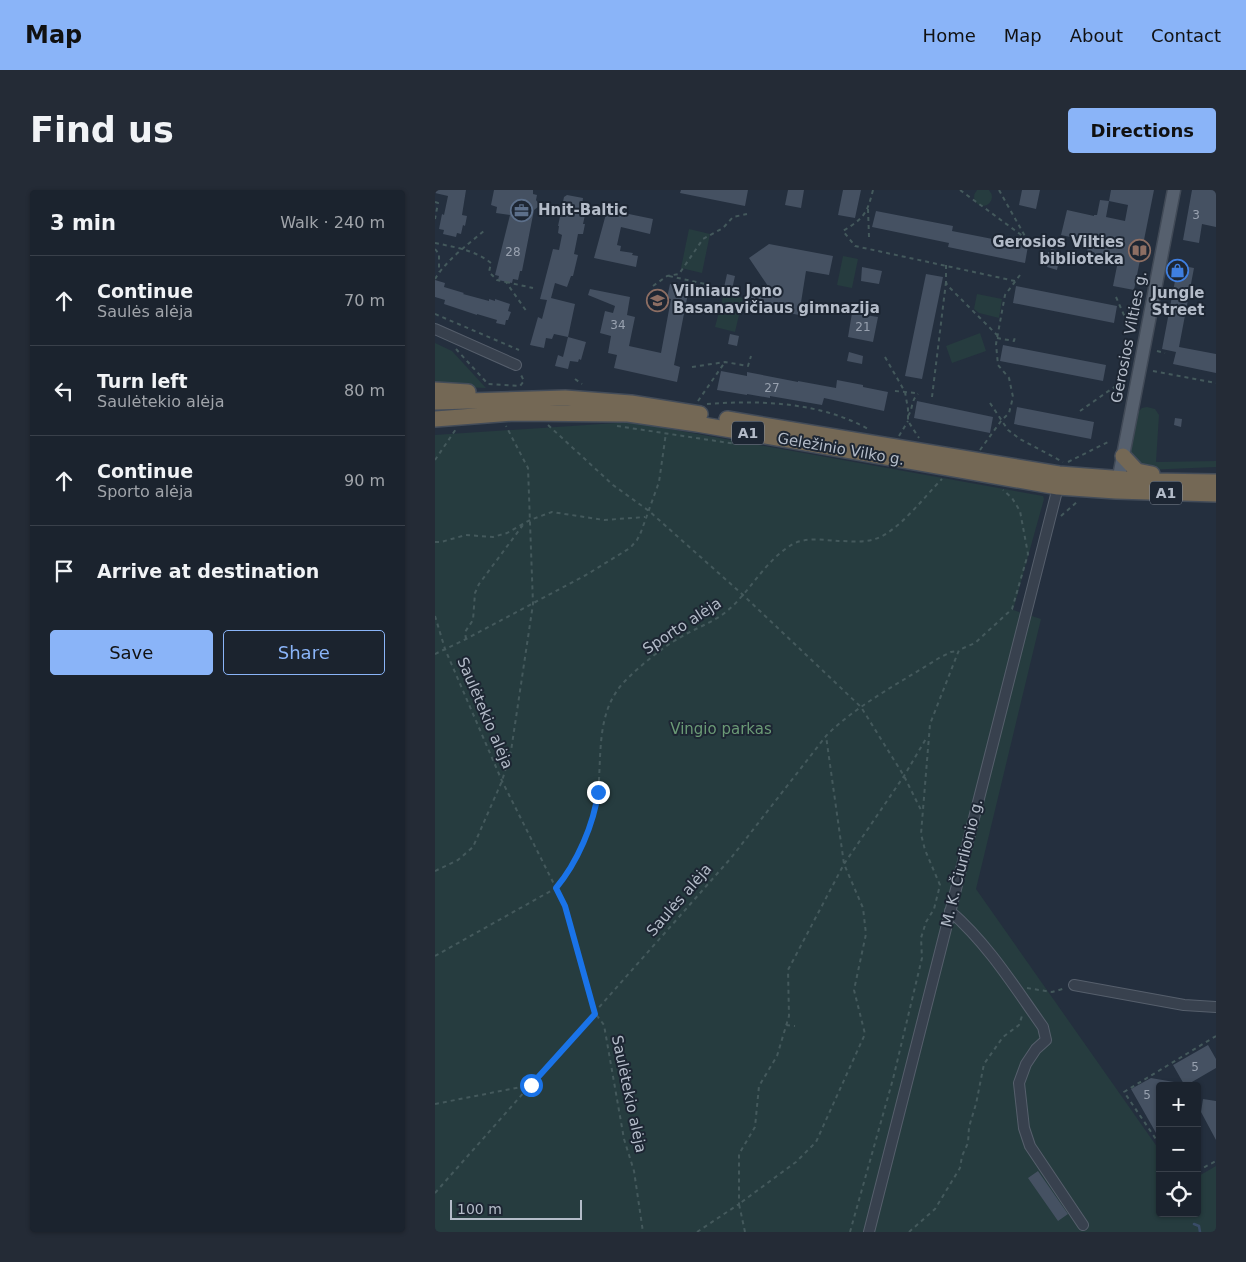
<!DOCTYPE html>
<meta charset="utf-8">
<style>
body{margin:0;font-family:"DejaVu Sans",sans-serif;background:#242b36;color:#f1f3f6}
.controls{position:absolute;right:15px;bottom:15px;display:grid;overflow:hidden;border-radius:5px;box-shadow:0 1px 4px #0004}
.controls button{width:45px;height:45px;display:grid;place-items:center;padding:0;border:0;border-bottom:1px solid #39404a;background:#1b232e;color:#f1f3f6;font:25px sans-serif}
.scale{position:absolute;left:15px;bottom:12px;width:132px;box-sizing:border-box;padding-left:5px;border:2px solid #b4bcc9;border-top:0;font-size:14px;line-height:18px;white-space:nowrap;color:#b4bcc9;-webkit-text-stroke:4px #1d2633;paint-order:stroke}
.stop{position:absolute;width:15px;height:15px;margin:-11px;border:4px solid #1a73e8;border-radius:50%;background:#fff}
.stop.end{background:#1a73e8;border-color:#fff;box-shadow:0 1px 5px #0008}
.list{margin:0;padding:0;list-style:none}
h2{display:flex;justify-content:space-between;align-items:center;height:65px;margin:0;padding:0 20px;font-size:21px}
h2 small{font-size:16px;font-weight:400;color:#a0a4aa}
.list li{display:grid;grid-template-columns:32px 1fr auto;gap:15px;align-items:center;box-sizing:border-box;height:90px;padding:0 20px;border-top:1px solid #39404a}
.list b{display:block;font-size:19px;white-space:nowrap}
.list p{margin:0;font-size:16px;white-space:nowrap;color:#a0a4aa}
.list em{font-size:16px;font-style:normal;color:#a0a4aa}
.actions{display:flex;gap:10px;padding:15px 20px}
.actions a{flex:1;padding:11px 0;border:1px solid #8ab4f8;border-radius:5px;text-align:center;font-size:18px;color:#8ab4f8}
.actions .main{background:#8ab4f8;color:#111}
.icon{flex:none;width:28px;height:28px;fill:none;stroke:currentColor;stroke-width:2;stroke-linecap:round;stroke-linejoin:round}
.map{position:relative;flex:none;width:781px;height:1042px;overflow:hidden;border-radius:5px}
header{display:flex;align-items:center;gap:30px;box-sizing:border-box;height:70px;padding:0 25px;background:#8ab4f8;color:#111}
header strong{font-size:24px}
nav{display:flex;gap:28px;margin-inline-start:auto;font-size:18px}
.intro{display:flex;align-items:center;justify-content:space-between;box-sizing:border-box;height:120px;padding:0 30px}
h1{margin:0;font-size:35px}
.button{padding:12px 22px;border-radius:5px;background:#8ab4f8;color:#111;font-size:18px;font-weight:700}
main{display:flex;gap:30px;padding:0 30px}
aside{flex:1;background:#1b232e;border-radius:5px;box-shadow:0 1px 4px #0004}
.map>svg:first-child{display:block}
.green{fill:#263c3f}
.lines{fill:none;stroke-linecap:round;stroke-linejoin:round}
.stream{stroke:#394c67;stroke-width:2.5}
.building{fill:#455162;fill-rule:evenodd}
.minor-casing{stroke:#565f6c;stroke-width:12}
.major-casing{stroke:#414a57;stroke-width:15}
.highway-casing{stroke:#434c59;stroke-width:18}
.path{stroke:#44595c;stroke-width:2;stroke-dasharray:4 4;stroke-linecap:butt}
.minor{stroke:#38414e;stroke-width:10}
.major{stroke:#56606e;stroke-width:12}
.highway{stroke:#746855;stroke-width:15}
.route{stroke:#1a73e8;stroke-width:6}
.labels{text-anchor:middle;dominant-baseline:central;stroke-width:4;stroke-linejoin:round;paint-order:stroke}
.number-label{font-size:12px;fill:#98a1af}
.shield{fill:#1d2633;stroke:#878f9c;stroke-width:1}
.shield-label{font-size:14px;font-weight:bold;fill:#b4bcc9}
.poi-label{font-size:15px;font-weight:bold;fill:#b4bcc9;stroke:#1d2633;text-anchor:start}
.street-label{font-size:15px;fill:#b4bcc9;stroke:#1d2633}
.park-label{font-size:15px;fill:#6b9a76;stroke:#1d2633}
</style>
<header>
<strong>Map</strong>
<nav><a>Home</a><a>Map</a><a>About</a><a>Contact</a></nav>
</header>
<div class="intro"><h1>Find us</h1><a class="button">Directions</a></div>
<main>
<aside>
<h2>3 min<small>Walk · 240 m</small></h2>
<ul class="list">
<li><svg class="icon" aria-label="ahead" viewBox="0 0 24 24"><path d="M12 20V5M6 11l6-6 6 6"/></svg><div><b>Continue</b><p>Saulės alėja</p></div><em>70 m</em></li>
<li><svg class="icon" aria-label="left" viewBox="0 0 24 24"><path d="M17 20v-9H6M10 6l-5 5 5 5"/></svg><div><b>Turn left</b><p>Saulėtekio alėja</p></div><em>80 m</em></li>
<li><svg class="icon" aria-label="ahead" viewBox="0 0 24 24"><path d="M12 20V5M6 11l6-6 6 6"/></svg><div><b>Continue</b><p>Sporto alėja</p></div><em>90 m</em></li>
<li><svg class="icon" aria-label="arrive" viewBox="0 0 24 24"><path d="M6 21V4h12l-3 4 3 4H6"/></svg><div><b>Arrive at destination</b></div></li>
</ul>
<div class="actions"><a class="main">Save</a><a>Share</a></div>
</aside>
<div class="map">
<svg width="781" height="1042" viewBox="0 0 781 1042">
<rect width="100%" height="100%" fill="#242f3e"/>
<path class="green" d="M539 7a9 9 0 1 1 18 0a9 9 0 1 1-18 0Z
M254,39L275,44L267,83L246,78Z
M408,66L423,69L417,98L402,95Z
M289,103L308,108L300,142L280,137Z
M542,104L567,109L564,128L544,123L539,119Z
M545,143L551,161L517,173L511,156Z
M0,153L17,161L51,198L0,196Z
M712,217L720,219L724,225L721,272L781,271V277L711,280L695,267L702,223L707,218Z
M196,232L608,306L609,309L578,420L606,429L541,699L725,961V1023H762V987L781,976V1042H0V245Z"/>
<g class="lines">
<path class="stream" d="M759,1034L764,1036L765,1042"/>
</g>
<path class="building" d="M0,0H31L27,25L32,26L30,36L28,35L26,44L22,43L21,47L8,44L9,40L4,39L7,24L9,25L13,6L0,3Z
M59,0H98V4L102,5L101,10L103,13V17L99,20L87,81H85L83,90L78,89L77,93L63,90L64,86L60,85L75,25L61,23L62,17L56,15Z
M246,0H313L310,16L245,3Z
M353,0H369L366,18L350,15Z
M408,0H426L420,28L403,25Z
M587,0H605L601,19L584,15Z
M676,0H719L699,100L678,96L683,71L665,63L661,66L659,62H652L654,51L626,45L632,20L659,26V25H662L665,10L674,11ZM674,11L693,15L690,31L671,27Z
M757,0H781V37L767,34L764,53L748,50Z
M132,5L148,8L146,23L150,25L148,34H150L148,44H143L139,64L143,65L138,86H136L132,97L120,93L116,108L140,114L133,147L119,144L117,149L111,148L109,158L95,155L103,127L107,129L112,110L105,109L118,59L124,60L127,45L123,43L124,36H123L129,7Z
M174,13L190,18L189,23L218,29L215,44L186,37L182,55L186,56L185,61L198,63L197,65L203,66L201,77L159,68Z
M441,21L518,36L517,41L593,56L590,73L513,57L514,53L437,37Z
M334,54L398,66L394,85L371,81L364,125L314,115L318,96L335,99L314,68Z
M616,59L626,61L622,80L612,77L614,69H612L613,62H615Z
M743,75L759,78L744,157L781,164V183L738,174L741,162L727,159Z
M427,77L447,81L444,94L426,91Z
M292,84L300,86L296,104L288,102Z
M491,84L508,87L487,189L470,186Z
M0,90L10,93L9,97L29,103L28,104L54,111V109L60,111V109L75,114L73,121L76,122L73,130H71L70,135L61,133L62,130L42,124V125L9,114L10,110L0,107Z
M235,94L254,98L239,175L245,177L242,192L179,178L182,165L173,163L176,146L165,143L170,121L178,123L180,116L153,105L155,99L195,107L192,125L200,127L194,156L226,163L236,109L232,108Z
M581,96L682,116L679,133L578,113Z
M417,123L443,127L438,152L413,147Z
M295,144L304,146L302,156L293,154Z
M133,147L151,152L146,170L144,169L143,172L135,171L133,179L120,176L123,165L128,167Z
M568,155L671,175L668,191L565,171Z
M414,162L428,166L427,174L412,171Z
M286,181L312,186V182L363,192V191L401,198L402,190L428,195V197L453,202L449,221L389,208L387,215L335,206V208L312,204V205L282,200Z
M482,211L558,227L555,243L479,228Z
M582,217L659,232L656,249L579,234Z
M740,228L747,229L746,237L739,235Z
M773,855L781,869V878L750,896L738,875Z
M716,888L739,892L738,896H725V950L696,899Z
M768,909L781,911V950L766,922Z
M603,981L633,1024L623,1031L593,988Z"/>
<g class="lines">
<defs>
<path id="minor" d="M0,139L81,175
M515,721C553,754 579,796 608,837L611,850L601,859L591,874L584,893L589,938L595,956L648,1035
M639,795L749,815L781,817
M434,1042L623,297"/>
<path id="major" d="M682,297L739,0"/>
<path id="highway" d="M0,200L33,202
M0,212L130,208L196,213L265,224
M0,229L79,223L193,224L262,234L623,297L681,301L781,304
M292,229L624,284L716,291L781,292
M688,266L702,281L717,284"/>
</defs>
<use href="#minor" class="minor-casing"/>
<use href="#major" class="major-casing"/>
<use href="#highway" class="highway-casing"/>
<path class="path" d="M438,0C432,24 429,28 408,41L420,56L580,91
M525,0L600,55
M564,0L591,48
M0,12L3,13L0,29
M433,19L434,47
M0,53C19,57 40,60 56,73L54,82L62,90L71,92L92,122
M0,59L4,64V82
M511,75V92L512,95L563,146
M234,86L275,95
M0,89C12,69 34,54 51,39
M71,92L98,98
M218,96L232,86L244,84L268,49L288,38L298,27L312,24
M681,107L696,141
M0,124L84,160
M562,148L579,151L580,147
M21,159L53,194L85,196L89,191L85,183
M722,161L730,163
M450,167L470,202L473,219V231L484,248
M257,177L290,172L313,176L316,166
M718,181L781,193
M140,189L147,194
M460,201L481,203
M497,207L511,92
M263,211L290,172
M555,213L573,240L585,249L628,272
M272,214C326,210 386,212 435,240
M645,221L685,193
M473,226C478,219 476,210 483,204
M113,235L178,295L214,321L307,404L426,517L469,586L486,620
M182,236L301,254
M464,246L473,231
M545,260L566,231L574,223L578,207L574,188L563,175L561,154L570,105L585,85
M0,270L21,239
M633,272L673,252
M626,326L643,311
M0,352H6L31,345L58,347L72,343L95,330L117,322L169,330L210,327
M0,426L10,459L67,591L130,716L160,823L169,835L189,949L199,981L208,1042
M31,449L30,442L38,430L40,403L44,394L88,335
M0,464L31,449L151,385L195,358L202,350L206,342L224,292L231,243
M0,681L23,670L38,657L67,591L76,561L98,414L93,278L71,236
M0,766L121,698C136,680 157,640 161,617C169,575 157,525 190,491C208,473 230,455 253,443C266,436 280,431 292,421C316,401 330,370 358,354C371,347 388,350 403,351C415,351 429,353 440,349C463,342 490,306 507,289
M592,798L617,802L631,798
M351,835L360,836
M0,914L96,895
M725,955L689,902L781,846
M762,981L781,971
M0,1003L296,668L391,546C420,516 468,491 504,468L516,462L523,461
M262,1042L304,1014V964L320,937L324,896L342,866L354,826L353,780L409,674L469,586L492,547
M310,1042L304,1014L361,972L381,952L430,844L419,800L431,744L428,718L409,674L391,546
M415,1042L458,889L487,768L486,748L491,732L499,719L505,695L490,660L486,644L495,534L524,460L540,453L577,419L593,364L585,321L577,308L568,300
M474,1042L500,1019L525,978L527,966L533,953L534,937L541,914L549,874L568,847L584,835L588,823"/>
<use href="#minor" class="minor"/>
<use href="#major" class="major"/>
<use href="#highway" class="highway"/>
</g>
<g class="lines">
<path class="route" d="M96,895L160,824L130,716L121,698C142,673 159,634 163,602"/>
</g>
<defs>
<symbol id="office-ring" viewBox="-11 -11 22 22"><circle r="9.5" fill="#1d2633" stroke="#5c6f8a" stroke-width="1.5"/><path d="M-6-3h4V-5.5h4V-3h4V5H-6ZM-1-4.5V-3h2v-1.5ZM-6 0V1H6V0Z" fill="#5c6f8a"/></symbol>
<symbol id="library-ring" viewBox="-11 -11 22 22"><circle r="9.5" fill="#1d2633" stroke="#8d6e63" stroke-width="1.5"/><path d="M-6-4Q-3-5.5-.7-3.5V5Q-3 3-6 4ZM6-4Q3-5.5 .7-3.5V5Q3 3 6 4Z" fill="#8d6e63"/></symbol>
<symbol id="shop-ring" viewBox="-11 -11 22 22"><circle r="9.5" fill="#1d2633" stroke="#3f7fe0" stroke-width="1.5"/><path d="M-5-2.5h2.3a2.7 3.5 0 0 1 5.4 0H5L5.5 6h-11ZM-1.5-2.5h3a1.5 2.3 0 0 0-3 0Z" fill="#3f7fe0"/></symbol>
<symbol id="school-ring" viewBox="-11 -11 22 22"><circle r="9.5" fill="#1d2633" stroke="#8d6e63" stroke-width="1.5"/><path d="M0-5L7-2L0 1L-7-2ZM-4 1L0 2.5L4 1V4Q0 6-4 4Z" fill="#8d6e63"/></symbol>
</defs>
<g fill-rule="evenodd">
<use href="#office-ring" x="74" y="8" width="25" height="25"/>
<use href="#library-ring" x="692" y="48" width="25" height="25"/>
<use href="#shop-ring" x="730" y="68" width="25" height="25"/>
<use href="#school-ring" x="210" y="98" width="25" height="25"/>
</g>
<g class="labels">
<g class="number-label">
<text x="761" y="25">3</text>
<text x="78" y="62">28</text>
<text x="183" y="135">34</text>
<text x="428" y="137">21</text>
<text x="337" y="198">27</text>
<text x="760" y="877">5</text>
<text x="712" y="905">5</text>
</g>
<g class="shield">
<rect x="297" y="231.5" width="32" height="23" rx="4"/>
<rect x="715" y="291.5" width="32" height="23" rx="4"/>
</g>
<g class="shield-label">
<text x="313" y="243">A1</text>
<text x="731" y="303">A1</text>
</g>
<g class="poi-label">
<text x="103" y="20">Hnit-Baltic</text>
<text x="689" y="52" text-anchor="end">Gerosios Vilties<tspan x="689" dy="17">biblioteka</tspan></text>
<text x="238" y="101">Vilniaus Jono<tspan x="238" dy="17">Basanavičiaus gimnazija</tspan></text>
<text x="743" y="103" text-anchor="middle">Jungle<tspan x="743" dy="17">Street</tspan></text>
</g>
<g class="street-label">
<text transform="translate(694 147) rotate(-79)">Gerosios Vilties g.</text>
<text transform="translate(406 259) rotate(10)">Geležinio Vilko g.</text>
<text transform="translate(247 436) rotate(-33)">Sporto alėja</text>
<text transform="translate(50 523) rotate(67)">Saulėtekio alėja</text>
<text transform="translate(527 673) rotate(-76)">M. K. Čiurlionio g.</text>
<text transform="translate(244 710) rotate(-49)">Saulės alėja</text>
<text transform="translate(194 904) rotate(78)">Saulėtekio alėja</text>
</g>
<g class="park-label">
<text x="286" y="539">Vingio parkas</text>
</g>
</g>
</svg>
<div class="controls">
<button>+</button>
<button>−</button>
<button><svg class="icon" aria-label="locate" viewBox="0 0 24 24"><circle cx="12" cy="12" r="6"/><path d="M12 2v4M12 18v4M2 12h4M18 12h4"/></svg></button>
</div>
<div class="scale">100 m</div>
<div class="stop" style="left:96px;top:895px"></div>
<div class="stop end" style="left:163px;top:602px"></div>
</div>
</main>
